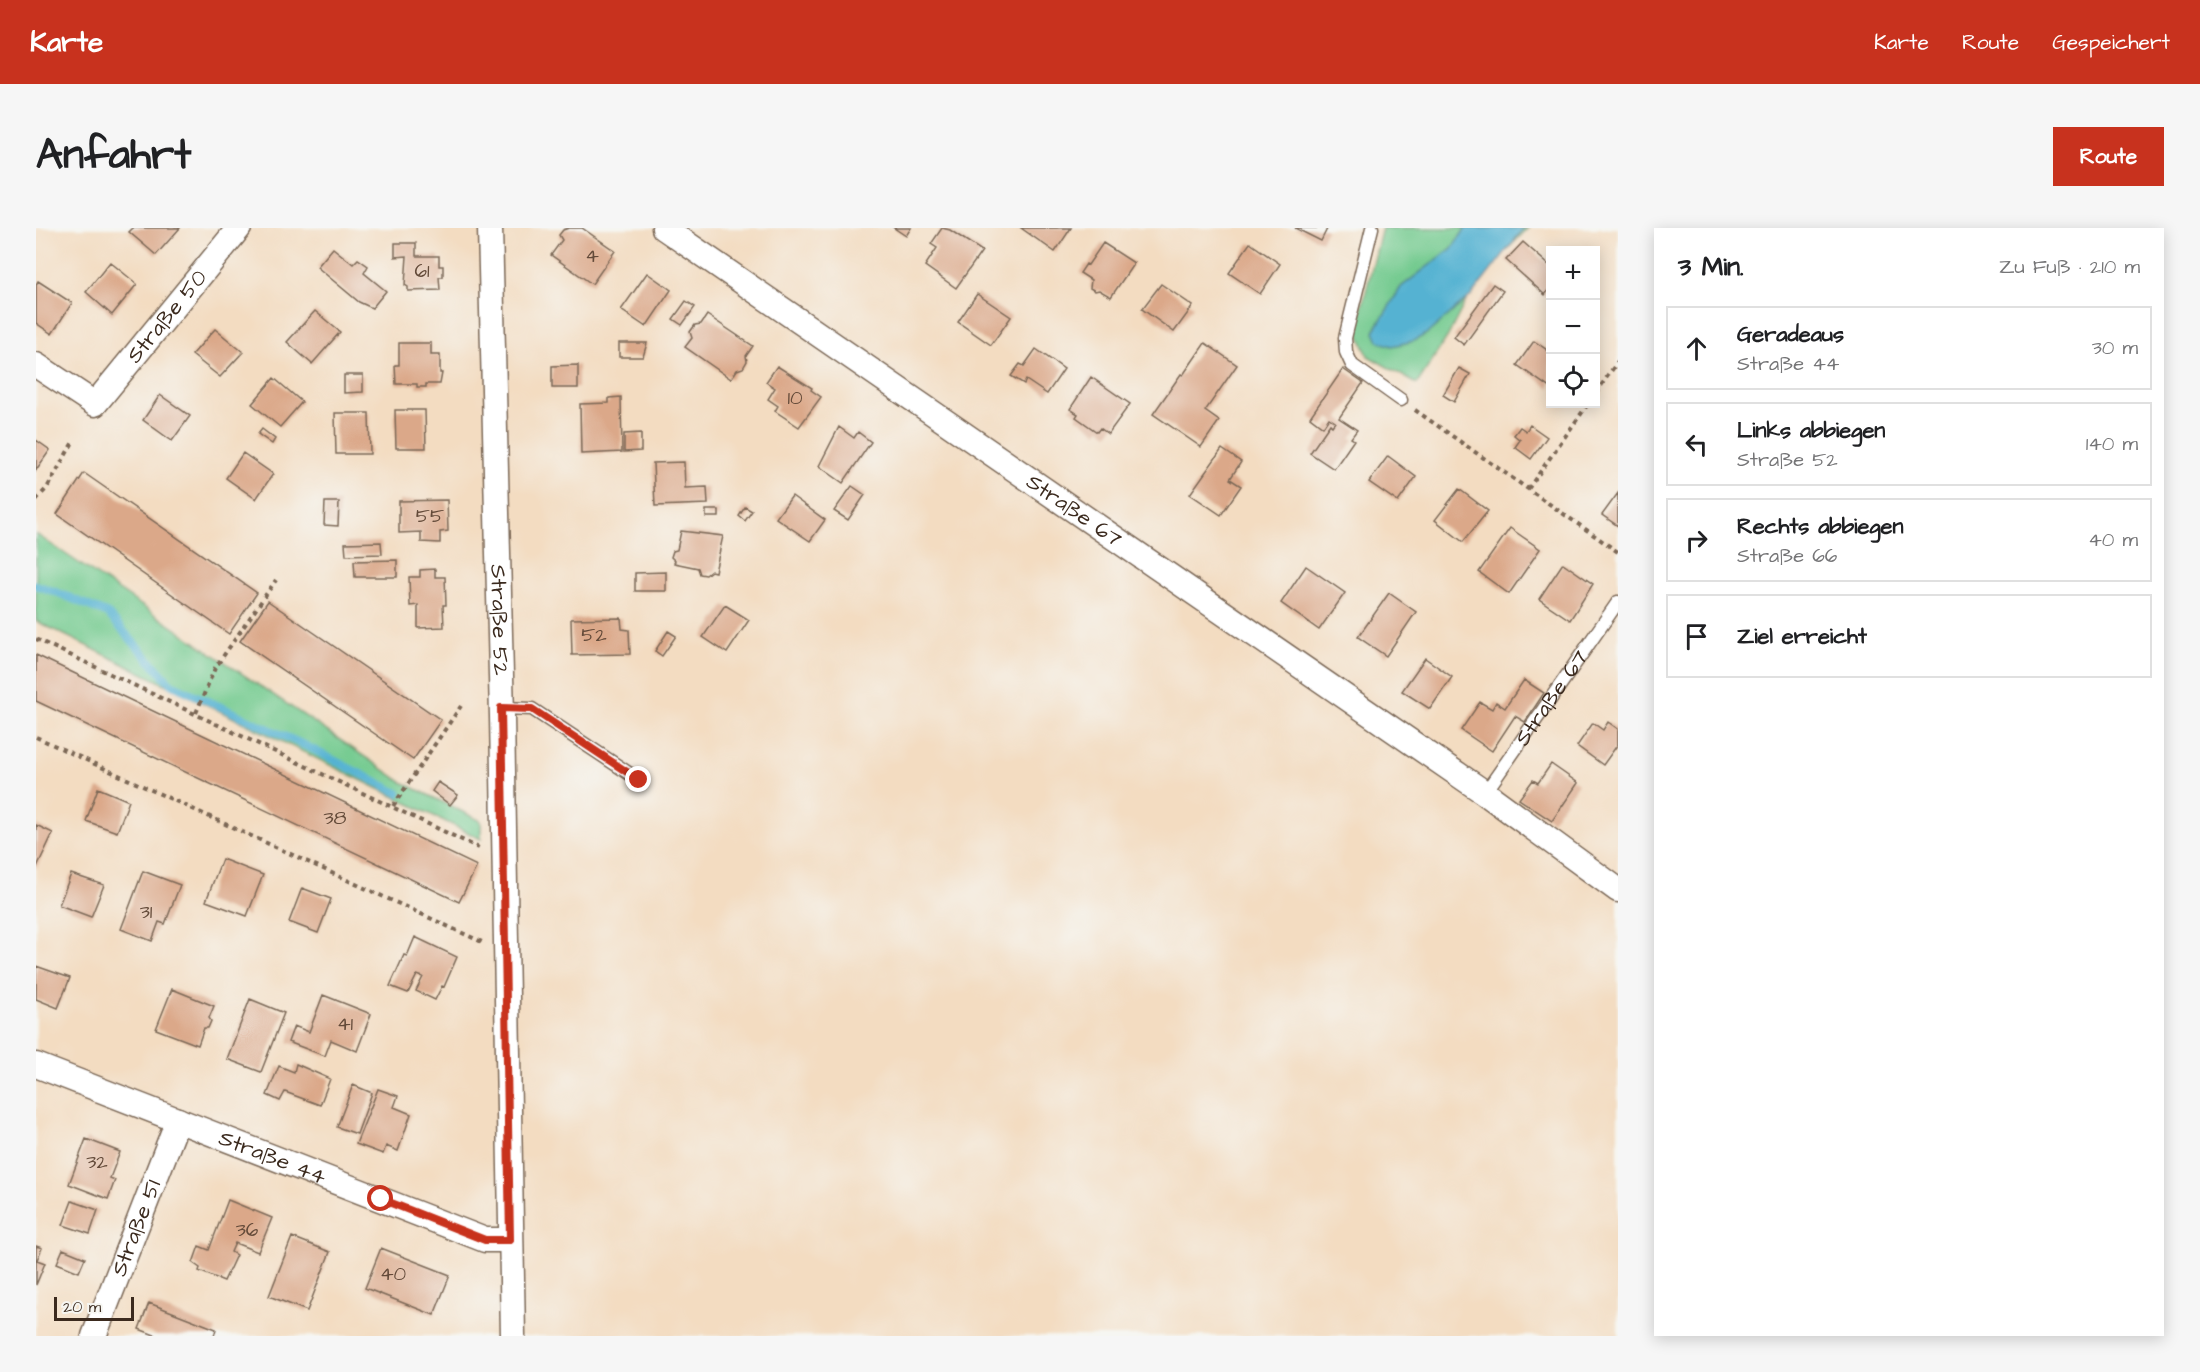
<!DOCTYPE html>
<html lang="de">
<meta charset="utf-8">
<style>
body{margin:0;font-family:"Architects Daughter",sans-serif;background:#f6f6f6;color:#202124}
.controls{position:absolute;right:18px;top:18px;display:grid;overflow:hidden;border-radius:0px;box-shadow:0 3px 15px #0003}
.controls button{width:54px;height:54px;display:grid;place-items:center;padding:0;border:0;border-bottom:2px solid #e0e0e0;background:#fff;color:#202124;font:30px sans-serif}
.scale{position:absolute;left:18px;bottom:15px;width:80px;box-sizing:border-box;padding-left:6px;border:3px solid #3b2a1e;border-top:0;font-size:16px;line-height:21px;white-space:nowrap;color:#3b2a1e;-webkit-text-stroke:4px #f6f6f2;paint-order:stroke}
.stop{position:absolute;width:18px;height:18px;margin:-14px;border:4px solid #c8321e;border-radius:50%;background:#fff}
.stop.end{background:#c8321e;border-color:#fff;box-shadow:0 2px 6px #0008}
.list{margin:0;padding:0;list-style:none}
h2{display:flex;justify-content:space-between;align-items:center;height:78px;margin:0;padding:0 24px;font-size:26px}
h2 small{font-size:20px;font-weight:400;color:#757577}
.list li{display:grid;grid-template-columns:39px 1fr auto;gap:18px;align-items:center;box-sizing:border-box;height:84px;margin:0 12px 12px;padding:0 12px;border:2px solid #e0e0e0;border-radius:0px}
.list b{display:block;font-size:22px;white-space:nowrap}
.list p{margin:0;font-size:20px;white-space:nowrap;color:#757577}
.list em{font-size:20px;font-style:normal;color:#757577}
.icon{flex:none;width:33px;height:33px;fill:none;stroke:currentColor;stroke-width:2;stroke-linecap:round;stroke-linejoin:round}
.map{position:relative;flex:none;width:1582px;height:1108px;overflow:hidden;border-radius:0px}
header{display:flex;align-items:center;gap:36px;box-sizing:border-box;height:84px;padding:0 30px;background:#c8321e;color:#fff}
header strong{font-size:28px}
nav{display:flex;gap:33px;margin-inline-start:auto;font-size:21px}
.intro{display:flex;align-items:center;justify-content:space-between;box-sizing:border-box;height:144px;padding:0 36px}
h1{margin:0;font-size:42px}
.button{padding:15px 27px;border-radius:0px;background:#c8321e;color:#fff;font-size:21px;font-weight:700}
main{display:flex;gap:36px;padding:0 36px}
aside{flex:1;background:#fff;border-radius:0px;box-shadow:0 3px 15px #0003}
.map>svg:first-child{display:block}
.green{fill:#73ca8f;stroke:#577a56;stroke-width:1.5}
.water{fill:#54b2d2;stroke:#486e78;stroke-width:1.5}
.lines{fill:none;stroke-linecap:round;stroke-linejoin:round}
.stream{stroke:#54b2d2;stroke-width:8}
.building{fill:#dba889}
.lane-casing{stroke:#7b6857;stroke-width:15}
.street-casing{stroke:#7b6857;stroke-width:27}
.path{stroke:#7b6857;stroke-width:4;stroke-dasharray:4.5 4.5;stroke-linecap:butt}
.lane{stroke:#fff;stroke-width:12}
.street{stroke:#fff;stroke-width:24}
.route{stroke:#c8321e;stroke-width:8}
.labels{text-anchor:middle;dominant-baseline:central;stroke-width:4.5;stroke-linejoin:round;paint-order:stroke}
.number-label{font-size:20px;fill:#634a39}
.street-label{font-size:22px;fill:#3b2a1e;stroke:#f6f6f2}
</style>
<header>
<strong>Karte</strong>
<nav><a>Karte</a><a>Route</a><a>Gespeichert</a></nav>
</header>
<div class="intro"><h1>Anfahrt</h1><a class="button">Route</a></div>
<main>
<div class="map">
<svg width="1582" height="1108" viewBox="0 0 1582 1108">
<rect width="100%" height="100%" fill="#f6f6f2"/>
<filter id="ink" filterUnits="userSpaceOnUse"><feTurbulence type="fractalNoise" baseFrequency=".0167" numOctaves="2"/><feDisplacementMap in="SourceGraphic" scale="12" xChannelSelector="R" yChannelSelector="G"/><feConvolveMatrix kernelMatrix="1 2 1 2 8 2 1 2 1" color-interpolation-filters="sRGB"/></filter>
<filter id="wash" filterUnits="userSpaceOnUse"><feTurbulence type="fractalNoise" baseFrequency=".008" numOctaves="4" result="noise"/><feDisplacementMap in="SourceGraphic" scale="24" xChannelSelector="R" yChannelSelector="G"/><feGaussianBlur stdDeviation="1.35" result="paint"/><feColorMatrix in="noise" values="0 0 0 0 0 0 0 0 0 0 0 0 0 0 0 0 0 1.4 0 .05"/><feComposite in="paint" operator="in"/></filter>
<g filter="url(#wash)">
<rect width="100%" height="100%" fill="#f3dcc1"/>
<path class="green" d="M1346,0H1492L1439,55L1412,108L1381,156L1332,128L1323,106L1325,83Z
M0,306L366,554L445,593V611L0,393Z"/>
<path class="water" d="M1430,0H1488L1436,67L1392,105L1378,113L1356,118L1342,113L1338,103L1365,59L1416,20Z"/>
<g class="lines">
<path class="stream" d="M0,357L25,366L72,386L135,456L272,519L362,565"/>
</g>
<g id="blocks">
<path class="building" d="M97,0H144L120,27L93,4Z
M533,0H546L579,23L556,56L515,27L526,12L523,7L527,2Z
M858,0H875L870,8Z
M906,0L914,2L946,23L920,60L889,38L901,20L895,16Z
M985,0H1035L1019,24Z
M1259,0H1288L1291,1L1285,13Z
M1487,14L1514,38V60L1509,67L1470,32Z
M359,15H380V28H403V38H407V49H403L404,62L372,63V59L369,57L371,28L359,29Z
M1067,15L1098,35L1075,69L1063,62L1059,63L1054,60L1055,52L1044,45L1050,36L1052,37Z
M1214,15L1244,36L1224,66L1193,45Z
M297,20L317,36L322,31L332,38L328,45L350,63L336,80L323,74L281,39Z
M74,34L101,56L76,87L50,64Z
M611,45L635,62L610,99L585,82Z
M2,53L36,75L16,106L0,95V57Z
M1125,56L1157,78L1138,104L1106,81Z
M1457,56L1467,63L1428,117L1418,109Z
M941,66L975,89L955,117L922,94Z
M650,73L659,79L646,97L637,91Z
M279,83L304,104L276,136L251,114Z
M671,87L717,118L710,128L711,133L707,140L701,142L695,151L649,119L656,110L654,104L659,97L665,96Z
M179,101L207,124L184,149L156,127Z
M1498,113L1514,124V160L1481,137Z
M363,115H395V127H404V145H406L404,156H390V159H381V156H360L359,137H363Z
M583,115H611L607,129H583Z
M1169,115L1201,137L1169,183L1183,193L1165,219L1117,186L1145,146L1147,147Z
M1000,121L1028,141L1011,166L990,152L988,156L975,148L984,136L988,138Z
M542,137V160H516V138Z
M741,138L776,160L775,162L785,169L763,199L739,183L742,178L732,171L739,160L730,154Z
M1423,140L1434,146L1418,174L1407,167Z
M1307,141L1327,155L1303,190L1321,202L1315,210L1318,212L1298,241L1274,225L1294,196L1296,198L1299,194L1293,190L1287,199L1274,189Z
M308,147H327V164L308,165Z
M1055,149L1094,176L1072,206L1064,200L1061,204L1040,189L1042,186L1034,181Z
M238,150L266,174L244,199L216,176Z
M124,167L154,188L136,213L107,192Z
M585,169L586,224L545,226L544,176L573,175V170Z
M359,182H389L390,220H360Z
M299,185H333L334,226H300Z
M1494,197L1511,209L1495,231L1479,219L1484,212L1478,207L1484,199L1490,203Z
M803,199L818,210L822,204L835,214L807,255L783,238Z
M226,201L239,211L236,216L222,206Z
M605,205V223L588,224V206Z
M0,212L14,222L0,242Z
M1186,221L1205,234L1194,251L1205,258L1185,287L1154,266Z
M207,225L237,246L220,271L190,250Z
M1352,228L1380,249L1362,274L1333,254Z
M648,234L649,260L671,259L672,276L619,278L617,235Z
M48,245L221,365L193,406L21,286Z
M816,258L829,267L812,292L798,283Z
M1423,261L1452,283L1427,314L1399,292Z
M1582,265V298L1566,287Z
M756,268L789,292L774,313L740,290Z
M411,272L412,303L404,304V315L385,314V304L363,305V273Z
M289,274H303L302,298L288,297Z
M709,279L716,283L709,293L703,288Z
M670,282H683V289H670Z
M1474,300L1504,321L1473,366L1443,344Z
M645,303L687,308L679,344L675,343L670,347L664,346L662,340L638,335L639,333L635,329L637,323L641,322Z
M345,314L346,326L310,327L309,315Z
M361,332V349H319L318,333Z
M1527,335L1557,356L1534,392L1503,371Z
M1270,338L1309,365L1283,402L1245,375Z
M399,341V349H409L410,377H407L408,399L382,400V377L374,378L373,349H384V342Z
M630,344V363H599V345Z
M1353,365L1380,384L1350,428L1322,409Z
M232,373L405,492L377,532L204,413Z
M689,377L713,392L691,425L667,409Z
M585,390L586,401L593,402L594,426L536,427L535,391Z
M632,403L640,408L626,428L619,423Z
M0,427L441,638L423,674L0,473Z
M1389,430L1416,449L1394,481L1366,463Z
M1488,452L1508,465L1489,494L1479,488L1456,523L1425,502L1444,474L1456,481L1460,474L1469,480Z
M1572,494L1582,501V516L1567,537L1541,518L1557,495L1567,502Z
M1515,536L1542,555L1516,593L1483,571L1497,552L1502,555Z
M402,554L422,567L414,577L396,563Z
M62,560L93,573L81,604L50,593Z
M0,597L17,605L0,641Z
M186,631L227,647L211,688L170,673Z
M107,643L144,657L129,696L123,694L116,713L85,701Z
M35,646L68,657L55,689L23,677Z
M266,660L295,671L282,705L253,694Z
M379,709L421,729L408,759L406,758L399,772L380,763L387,749L381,747L372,765L354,758L368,727L371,728Z
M0,738L34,750L22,780L0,771Z
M136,761L178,778L173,790L175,793L172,800H168L162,817L120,801Z
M287,767L335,786L321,823L295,812L289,828L252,814L258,798L273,804Z
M214,771L248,785L225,844L191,831Z
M260,836L294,851L284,877L249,864L244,873L231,867L243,838L258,844Z
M317,857L336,865L321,906L301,899Z
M342,861L362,868L358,879L375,886L362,923L350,918L347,926L320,916Z
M50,911L84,924L74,950L79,952L72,971L33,956Z
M192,972L236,990L222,1024L199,1015L195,1024L200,1027L188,1053L163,1043L164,1040L157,1035L163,1018L173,1022Z
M36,973L62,982L54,1006L27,997Z
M256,1009L294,1024L271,1083L233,1068Z
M0,1018L6,1020L1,1032L9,1035L0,1057Z
M345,1020L414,1047L398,1087L329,1060Z
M27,1021L49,1030L43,1044L21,1035Z
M113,1075L180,1101L178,1108H121L103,1101Z"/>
</g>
</g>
<g filter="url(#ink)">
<use href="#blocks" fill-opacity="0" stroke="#7b6857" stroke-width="1.5"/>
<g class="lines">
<defs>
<g id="lane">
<path d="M1336,0L1309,110L1310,124L1316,137L1365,172"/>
<path d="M465,480L496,481L603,552"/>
<path id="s1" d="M1449,565L1582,374"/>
</g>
<g id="street">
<path id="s2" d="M454,0L466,488L477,1108"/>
<path id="s3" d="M628,0L1449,565L1582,662"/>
<path id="s4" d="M0,137L59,176L203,0"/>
<path id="s5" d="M0,837L449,1012H474"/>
<path id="s6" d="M58,1108L142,892"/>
</g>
</defs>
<use href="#lane" class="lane-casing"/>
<use href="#street" class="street-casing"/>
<path class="path" d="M1560,165L1582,133
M1379,182L1582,324
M1492,261L1552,176
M0,272L11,260L37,214
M0,411L443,620
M160,485L179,440L240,352
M0,509L446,714
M357,578L425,478"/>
<use href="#lane" class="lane"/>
<use href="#street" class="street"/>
</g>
</g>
<g class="lines" filter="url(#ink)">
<path class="route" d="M345,971L449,1012H474L465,480L496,481L603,552"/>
</g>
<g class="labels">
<g class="number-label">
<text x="556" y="28">4</text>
<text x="386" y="43">61</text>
<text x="759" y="170">10</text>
<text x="394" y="288">55</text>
<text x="558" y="407">52</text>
<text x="299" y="590">38</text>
<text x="110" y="684">31</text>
<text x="309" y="796">41</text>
<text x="61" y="934">32</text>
<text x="211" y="1002">36</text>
<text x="357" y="1046">40</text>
</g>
<g class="street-label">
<text stroke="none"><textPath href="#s4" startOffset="184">Straße 50</textPath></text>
<text stroke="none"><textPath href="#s3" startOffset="498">Straße 67</textPath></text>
<text stroke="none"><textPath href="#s2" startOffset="392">Straße 52</textPath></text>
<text stroke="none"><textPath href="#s1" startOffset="116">Straße 67</textPath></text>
<text stroke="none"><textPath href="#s5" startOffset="254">Straße 44</textPath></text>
<text stroke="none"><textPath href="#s6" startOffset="116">Straße 51</textPath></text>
</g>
</g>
</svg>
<div class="controls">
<button>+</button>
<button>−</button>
<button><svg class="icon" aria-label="locate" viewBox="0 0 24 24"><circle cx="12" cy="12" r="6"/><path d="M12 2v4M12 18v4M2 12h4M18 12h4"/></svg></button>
</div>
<div class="scale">20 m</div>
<div class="stop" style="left:345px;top:971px"></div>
<div class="stop end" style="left:603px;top:552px"></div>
</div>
<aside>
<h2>3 Min.<small>Zu Fuß · 210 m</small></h2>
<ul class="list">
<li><svg class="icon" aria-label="ahead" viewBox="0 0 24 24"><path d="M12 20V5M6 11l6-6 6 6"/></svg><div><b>Geradeaus</b><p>Straße 44</p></div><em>30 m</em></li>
<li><svg class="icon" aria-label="left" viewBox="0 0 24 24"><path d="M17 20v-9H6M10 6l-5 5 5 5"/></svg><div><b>Links abbiegen</b><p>Straße 52</p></div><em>140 m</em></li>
<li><svg class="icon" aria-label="right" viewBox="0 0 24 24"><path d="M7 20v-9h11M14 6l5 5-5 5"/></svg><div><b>Rechts abbiegen</b><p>Straße 66</p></div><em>40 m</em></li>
<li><svg class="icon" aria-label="arrive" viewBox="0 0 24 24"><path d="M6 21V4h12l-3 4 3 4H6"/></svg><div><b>Ziel erreicht</b></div></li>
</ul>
</aside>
</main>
